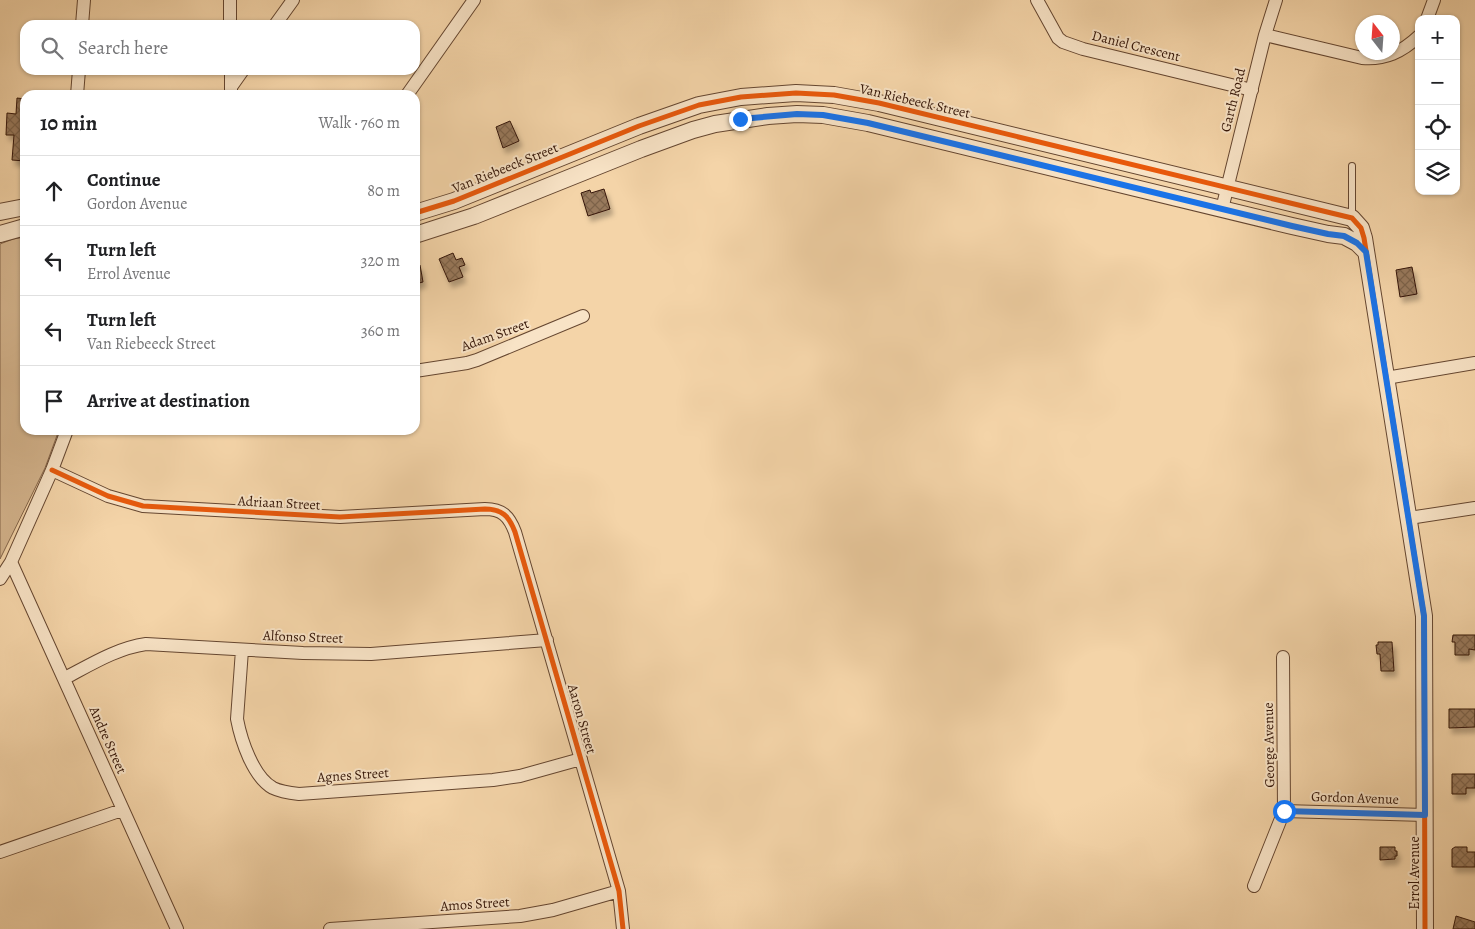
<!DOCTYPE html>
<meta charset="utf-8">
<style>
body{margin:0;font-family:Alegreya,serif;background:#f2f2f2;color:#202124}
.controls{position:absolute;right:15px;top:15px;display:grid;overflow:hidden;border-radius:10px;box-shadow:0 1px 4px #0004}
.controls button{width:45px;height:45px;display:grid;place-items:center;padding:0;border:0;border-bottom:1px solid #e0e0e0;background:#fff;color:#202124;font:25px sans-serif}
.compass{position:absolute;left:1355px;top:15px;width:45px;height:45px;border-radius:50%;background:#fff;box-shadow:0 1px 4px #0004;rotate:343deg}
.stop{position:absolute;width:15px;height:15px;margin:-11px;border:4px solid #1a73e8;border-radius:50%;background:#fff}
.stop.end{background:#1a73e8;border-color:#fff;box-shadow:0 1px 5px #0008}
.list{margin:0;padding:0;list-style:none}
h2{display:flex;justify-content:space-between;align-items:center;height:65px;margin:0;padding:0 20px;font-size:21px}
h2 small{font-size:16px;font-weight:400;color:#757577}
.list li{display:grid;grid-template-columns:32px 1fr auto;gap:15px;align-items:center;box-sizing:border-box;height:70px;padding:0 20px;border-top:1px solid #e0e0e0}
.list b{display:block;font-size:19px;white-space:nowrap}
.list p{margin:0;font-size:16px;white-space:nowrap;color:#757577}
.list em{font-size:16px;font-style:normal;color:#757577}
.icon{flex:none;width:28px;height:28px;fill:none;stroke:currentColor;stroke-width:2;stroke-linecap:round;stroke-linejoin:round}
.map{position:relative;flex:none;width:1475px;height:929px;overflow:hidden}
.search{position:absolute;background:#fff;box-shadow:0 1px 4px #0004;left:20px;top:20px;width:400px;height:55px;display:flex;align-items:center;gap:12px;box-sizing:border-box;padding:0 18px;border-radius:15px;color:#757577;font-size:19px}
.panel{position:absolute;background:#fff;box-shadow:0 1px 4px #0004;left:20px;top:90px;width:400px;height:345px;border-radius:15px}
.map>svg:first-child{display:block}
.green{fill:#d4b48d;stroke:#84654a}
.building{fill:url(#building-cross-hatch);stroke:#351608;filter:url(#shadow)}
.lines{fill:none;stroke-linecap:round;stroke-linejoin:round}
.service-casing{stroke:#654630;stroke-width:8}
.minor-casing{stroke:#654630;stroke-width:14}
.tertiary-casing{stroke:#654630;stroke-width:18}
.service{stroke:#f8e3c6;stroke-width:6}
.minor{stroke:#f8e3c6;stroke-width:12}
.tertiary{stroke:#f8e3c6;stroke-width:16}
.cycleway-casing{stroke:#f8e3c6;stroke-width:8}
.cycleway{stroke:#e8590c;stroke-width:5}
.route{stroke:#1a73e8;stroke-width:6}
.labels{text-anchor:middle;dominant-baseline:central;stroke-width:4;stroke-linejoin:round;paint-order:stroke}
.street-label{font-size:14px;fill:#351608;stroke:#f8e3c6}
</style>
<div class="map">
<svg width="1475" height="929" viewBox="0 0 1475 929">
<defs>
<pattern id="building-cross-hatch" width="8" height="8" patternUnits="userSpaceOnUse" patternTransform="scale(1.25)"><rect width="8" height="8" fill="#98795b"/><path d="M0 0l8 8M0 8l8-8" fill="none" stroke="#7d6249"/></pattern>
<filter id="shadow"><feDropShadow dx="3" dy="5.5" stdDeviation="2.5" flood-color="#0004"/></filter>
</defs>
<rect width="100%" height="100%" fill="#f4d4a8"/>
<filter id="stains"><feTurbulence type="fractalNoise" baseFrequency=".004" numOctaves="4"/><feColorMatrix values="0 0 0 0 .2 0 0 0 0 .09 0 0 0 0 .02 0 0 0 .5 -.17"/></filter>
<radialGradient id="worn" r=".72"><stop offset=".6" stop-color="#630" stop-opacity="0"/><stop offset="1" stop-color="#630" stop-opacity=".3"/></radialGradient>
<path class="green" d="M25,237V430H59L45,468L0,559V244L13,239Z"/>
<path class="building" d="M17,98L25,99V161L12,160L14,135H6L7,113L16,114Z
M510,121L519,141L503,148L496,127Z
M604,189L610,209L588,216L581,193L590,190L591,193Z
M453,253L456,260L462,258L465,265L459,267L463,277L449,282L439,259Z
M420,265L423,282L415,284V266Z
M1412,267L1417,294L1400,297L1396,270Z
M1453,635H1475V650L1469,649V655H1455V642H1452Z
M1378,642H1392L1394,671H1381L1380,654H1377L1376,645H1378Z
M1449,709H1475V727L1449,728Z
M1452,774H1475V788H1466V794H1452Z
M1380,847H1395V851H1397V856H1395V859L1380,860Z
M1455,847H1467V852H1475V867H1452V849Z
M1456,916L1475,922V929H1453Z"/>
<g class="lines">
<defs>
<path id="service" d="M1352,166V216"/>
<path id="minor" d="M1037,0L1058,38L1063,42L1083,49L1252,90
M1427,19L1434,0
M82,25L84,0
M230,25V0
M275,25L293,0
M1265,35L1362,58C1385,60 1402,52 1419,36
M231,87L243,70
M77,95L79,70
M231,95V70
M407,95L474,0
M1222,209L1265,35L1276,0
M415,371L467,363L477,360L583,316
M1386,378L1475,363
M52,470L108,496L143,506L340,517L485,509C502,509 509,516 515,532L619,891L623,929
M1409,518L1475,508
M11,562L177,929
M0,579L11,562L52,470L67,430
M242,650L237,719C241,740 253,777 273,788C281,792 290,793 299,794L493,780L520,776L581,759
M65,678C90,665 117,648 146,644L303,653L371,654L547,640
M1284,811L1425,815
M0,852L122,810
M1254,886L1284,811L1283,657
M330,929L520,916L553,910L619,891"/>
<path id="tertiary" d="M0,212L25,207
M415,213L454,201L639,126L699,105L741,97L796,93L834,95L879,103L1352,218L1361,228L1364,238L1424,616L1425,929
M0,234L25,227
M415,235L474,216L641,149L693,130L715,124L768,116L797,114L823,115L868,123L1292,226L1328,234L1344,236L1357,243L1366,252"/>
</defs>
<use href="#service" class="service-casing"/>
<use href="#minor" class="minor-casing"/>
<use href="#tertiary" class="tertiary-casing"/>
<use href="#service" class="service"/>
<use href="#minor" class="minor"/>
<use href="#tertiary" class="tertiary"/>
<defs>
<path id="cycleway" d="M415,213L454,201L639,126L699,105L741,97L796,93L834,95L879,103L1352,218L1361,228L1364,238L1424,616L1425,929
M52,470L108,496L143,506L340,517L485,509C502,509 509,516 515,532L619,891L623,929"/>
</defs>
<use href="#cycleway" class="cycleway-casing"/>
<use href="#cycleway" class="cycleway"/>
</g>
<g class="lines">
<path class="route" d="M740,119L797,114L823,115L868,123L1292,226L1328,234L1344,236L1357,243L1366,252L1424,616L1425,815L1284,811"/>
</g>
<g class="labels">
<g class="street-label">
<text transform="translate(1136 46) rotate(14)">Daniel Crescent</text>
<text transform="translate(1233 100) rotate(-76)">Garth Road</text>
<text transform="translate(915 101) rotate(13)">Van Riebeeck Street</text>
<text transform="translate(505 168) rotate(-22)">Van Riebeeck Street</text>
<text transform="translate(495 335) rotate(-20)">Adam Street</text>
<text transform="translate(279 503) rotate(3)">Adriaan Street</text>
<text transform="translate(303 637) rotate(2)">Alfonso Street</text>
<text transform="translate(582 719) rotate(74)">Aaron Street</text>
<text transform="translate(108 740) rotate(66)">Andre Street</text>
<text transform="translate(1269 745) rotate(-91)">George Avenue</text>
<text transform="translate(353 775) rotate(-4)">Agnes Street</text>
<text transform="translate(1355 798) rotate(2)">Gordon Avenue</text>
<text transform="translate(1414 873) rotate(-90)">Errol Avenue</text>
<text transform="translate(475 904) rotate(-4)">Amos Street</text>
</g>
</g>
<rect width="100%" height="100%" filter="url(#stains)"/>
<rect width="100%" height="100%" fill="url(#worn)"/>
</svg>
<div class="controls">
<button>+</button>
<button>−</button>
<button><svg class="icon" aria-label="locate" viewBox="0 0 24 24"><circle cx="12" cy="12" r="6"/><path d="M12 2v4M12 18v4M2 12h4M18 12h4"/></svg></button>
<button><svg class="icon" aria-label="layers" viewBox="0 0 24 24"><path d="M12 4l9 5-9 5-9-5zM3 14l9 5 9-5"/></svg></button>
</div>
<svg class="compass" viewBox="-18 -18 36 36"><path d="M0-13l5 13h-10z" fill="#e53935"/><path d="M0 13l5-13h-10z" fill="#757577"/></svg>
<div class="stop" style="left:1284px;top:811px"></div>
<div class="stop end" style="left:740px;top:119px"></div>
<div class="search"><svg class="icon" aria-label="search" viewBox="0 0 24 24"><circle cx="10" cy="10" r="6"/><path d="M15 15l6 6"/></svg>Search here</div>
<section class="panel">
<h2>10 min<small>Walk · 760 m</small></h2>
<ul class="list">
<li><svg class="icon" aria-label="ahead" viewBox="0 0 24 24"><path d="M12 20V5M6 11l6-6 6 6"/></svg><div><b>Continue</b><p>Gordon Avenue</p></div><em>80 m</em></li>
<li><svg class="icon" aria-label="left" viewBox="0 0 24 24"><path d="M17 20v-9H6M10 6l-5 5 5 5"/></svg><div><b>Turn left</b><p>Errol Avenue</p></div><em>320 m</em></li>
<li><svg class="icon" aria-label="left" viewBox="0 0 24 24"><path d="M17 20v-9H6M10 6l-5 5 5 5"/></svg><div><b>Turn left</b><p>Van Riebeeck Street</p></div><em>360 m</em></li>
<li><svg class="icon" aria-label="arrive" viewBox="0 0 24 24"><path d="M6 21V4h12l-3 4 3 4H6"/></svg><div><b>Arrive at destination</b></div></li>
</ul>
</section>
</div>
